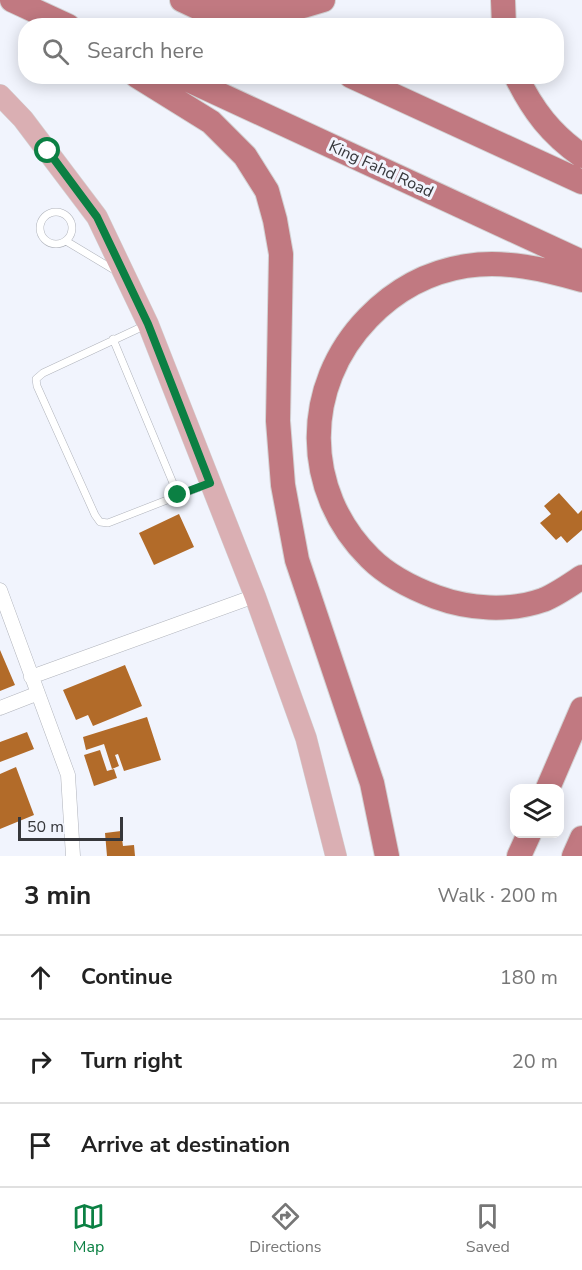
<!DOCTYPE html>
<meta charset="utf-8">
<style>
body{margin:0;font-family:"Nunito Sans",sans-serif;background:#f6f6f6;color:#222}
.controls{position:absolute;right:18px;bottom:18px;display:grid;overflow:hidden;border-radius:12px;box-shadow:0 3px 15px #0003}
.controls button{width:54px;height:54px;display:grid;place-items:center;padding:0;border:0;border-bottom:2px solid #e0e0e0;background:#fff;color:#222;font:30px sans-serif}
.scale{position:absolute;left:18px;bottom:15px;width:105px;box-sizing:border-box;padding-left:6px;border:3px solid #36373b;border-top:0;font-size:16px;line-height:21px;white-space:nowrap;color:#36373b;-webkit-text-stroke:4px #f1f4fd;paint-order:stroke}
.stop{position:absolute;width:18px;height:18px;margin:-14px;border:4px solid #0b8043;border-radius:50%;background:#fff}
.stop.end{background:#0b8043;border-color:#fff;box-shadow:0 2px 6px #0008}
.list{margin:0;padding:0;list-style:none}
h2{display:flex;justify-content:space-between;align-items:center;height:78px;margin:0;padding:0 24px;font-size:26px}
h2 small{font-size:20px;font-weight:400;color:#767676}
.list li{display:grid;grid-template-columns:39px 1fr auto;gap:18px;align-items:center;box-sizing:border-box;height:84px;padding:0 24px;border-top:2px solid #e0e0e0}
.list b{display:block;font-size:22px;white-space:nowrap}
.list em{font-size:20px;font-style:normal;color:#767676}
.icon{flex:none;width:33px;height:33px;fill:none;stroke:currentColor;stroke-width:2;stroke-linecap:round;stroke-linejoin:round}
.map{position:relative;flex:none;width:582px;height:856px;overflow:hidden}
.search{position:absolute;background:#fff;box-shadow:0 3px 15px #0003;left:18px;right:18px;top:18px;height:66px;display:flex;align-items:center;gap:15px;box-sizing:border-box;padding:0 21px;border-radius:24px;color:#767676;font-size:22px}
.sheet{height:330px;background:#fff}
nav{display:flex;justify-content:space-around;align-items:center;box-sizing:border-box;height:84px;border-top:2px solid #e0e0e0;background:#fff;font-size:16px;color:#767676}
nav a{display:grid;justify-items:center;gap:3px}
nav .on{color:#0b8043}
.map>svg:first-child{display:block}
.building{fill:#b26b29}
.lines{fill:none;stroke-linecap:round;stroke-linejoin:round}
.lane-casing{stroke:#b0b3bb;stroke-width:8}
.street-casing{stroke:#b0b3bb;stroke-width:15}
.primary-casing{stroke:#d3d3d4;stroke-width:22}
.highway-casing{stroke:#d3d3d4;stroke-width:26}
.lane{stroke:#fff;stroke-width:7}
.street{stroke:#fff;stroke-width:14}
.primary{stroke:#daafb3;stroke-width:21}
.highway{stroke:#c17981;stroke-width:24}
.route{stroke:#0b8043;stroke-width:8}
.labels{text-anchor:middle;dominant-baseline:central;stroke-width:6;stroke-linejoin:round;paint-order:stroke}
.street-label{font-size:16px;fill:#36373b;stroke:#f1f4fd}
</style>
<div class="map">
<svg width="582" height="856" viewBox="0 0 582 856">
<rect width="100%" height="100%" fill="#f1f4fd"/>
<path class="building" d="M559,493L578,514L582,510V530L567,543L561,536L556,540L540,523L551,514L544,506Z
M179,514L194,547L154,565L139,533Z
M0,650L15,685L0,691Z
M125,665L142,706L93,726L88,715L76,720L63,690Z
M147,717L161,760L124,771L118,754L115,755L119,766L112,769L104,744L86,750L83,737Z
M27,732L34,749L0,762V742Z
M100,750L107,771L114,769L117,778L94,786L84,755Z
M16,767L34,815L0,829V774Z
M121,831L123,846L134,845L135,856H107L105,833Z"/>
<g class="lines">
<defs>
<path id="lane" d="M40 228a16 16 0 1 1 32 0a16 16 0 1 1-32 0Z
M66,241L116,271
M146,325L43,373L36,379L37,386L95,515L100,522L108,523L208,484
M113,339L178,495"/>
<path id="street" d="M0,590L68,775L73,856
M31,677L255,596
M0,708L36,694"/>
<path id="primary" d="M0,95L23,119L97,217L148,324L255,596L306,738L336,856"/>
<path id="highway" d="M12,0L68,26
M182,0L237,26
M217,0L259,10L303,6L323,0
M503,0L504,26
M137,76L211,122L245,156L267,191L275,220L281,254L278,421L283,485L297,560L372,783L387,856
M180,76L582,262
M351,76L582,182
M516,76C533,111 551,134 582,156
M582,280C544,269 505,260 466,266C428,272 395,290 368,318C302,386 302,491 370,558C388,576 412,588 436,597C469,609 509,612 543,600C556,595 570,585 582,577
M548,788L582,709
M519,856L529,834
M574,856L582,838"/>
</defs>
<use href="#lane" class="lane-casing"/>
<use href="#street" class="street-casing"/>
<use href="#primary" class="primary-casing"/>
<use href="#highway" class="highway-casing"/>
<use href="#lane" class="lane"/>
<use href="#street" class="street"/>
<use href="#primary" class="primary"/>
<use href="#highway" class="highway"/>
</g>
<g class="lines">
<path class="route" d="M48,151L97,217L148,324L210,483L178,495"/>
</g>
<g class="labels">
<g class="street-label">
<text transform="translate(381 169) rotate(25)">King Fahd Road</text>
</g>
</g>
</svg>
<div class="controls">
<button><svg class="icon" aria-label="layers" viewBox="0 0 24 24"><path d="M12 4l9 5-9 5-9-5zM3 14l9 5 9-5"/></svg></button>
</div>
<div class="scale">50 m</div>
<div class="stop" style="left:48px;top:151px"></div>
<div class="stop end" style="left:178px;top:495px"></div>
<div class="search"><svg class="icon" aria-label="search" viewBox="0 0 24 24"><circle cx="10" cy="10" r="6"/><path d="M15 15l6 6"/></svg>Search here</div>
</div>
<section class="sheet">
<h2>3 min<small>Walk · 200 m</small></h2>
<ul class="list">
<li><svg class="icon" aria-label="ahead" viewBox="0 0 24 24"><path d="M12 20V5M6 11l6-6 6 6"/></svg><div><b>Continue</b></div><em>180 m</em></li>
<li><svg class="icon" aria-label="right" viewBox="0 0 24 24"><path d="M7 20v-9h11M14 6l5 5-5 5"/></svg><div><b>Turn right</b></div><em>20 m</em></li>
<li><svg class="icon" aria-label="arrive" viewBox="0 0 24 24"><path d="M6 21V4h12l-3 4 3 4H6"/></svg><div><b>Arrive at destination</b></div></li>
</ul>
</section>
<nav>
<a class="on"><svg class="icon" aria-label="map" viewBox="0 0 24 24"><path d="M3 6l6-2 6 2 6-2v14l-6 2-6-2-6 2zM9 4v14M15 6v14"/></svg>Map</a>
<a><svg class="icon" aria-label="directions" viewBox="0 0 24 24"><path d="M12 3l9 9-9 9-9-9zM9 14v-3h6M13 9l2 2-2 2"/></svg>Directions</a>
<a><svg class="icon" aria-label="saved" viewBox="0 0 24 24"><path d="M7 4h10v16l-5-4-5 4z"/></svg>Saved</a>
</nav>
